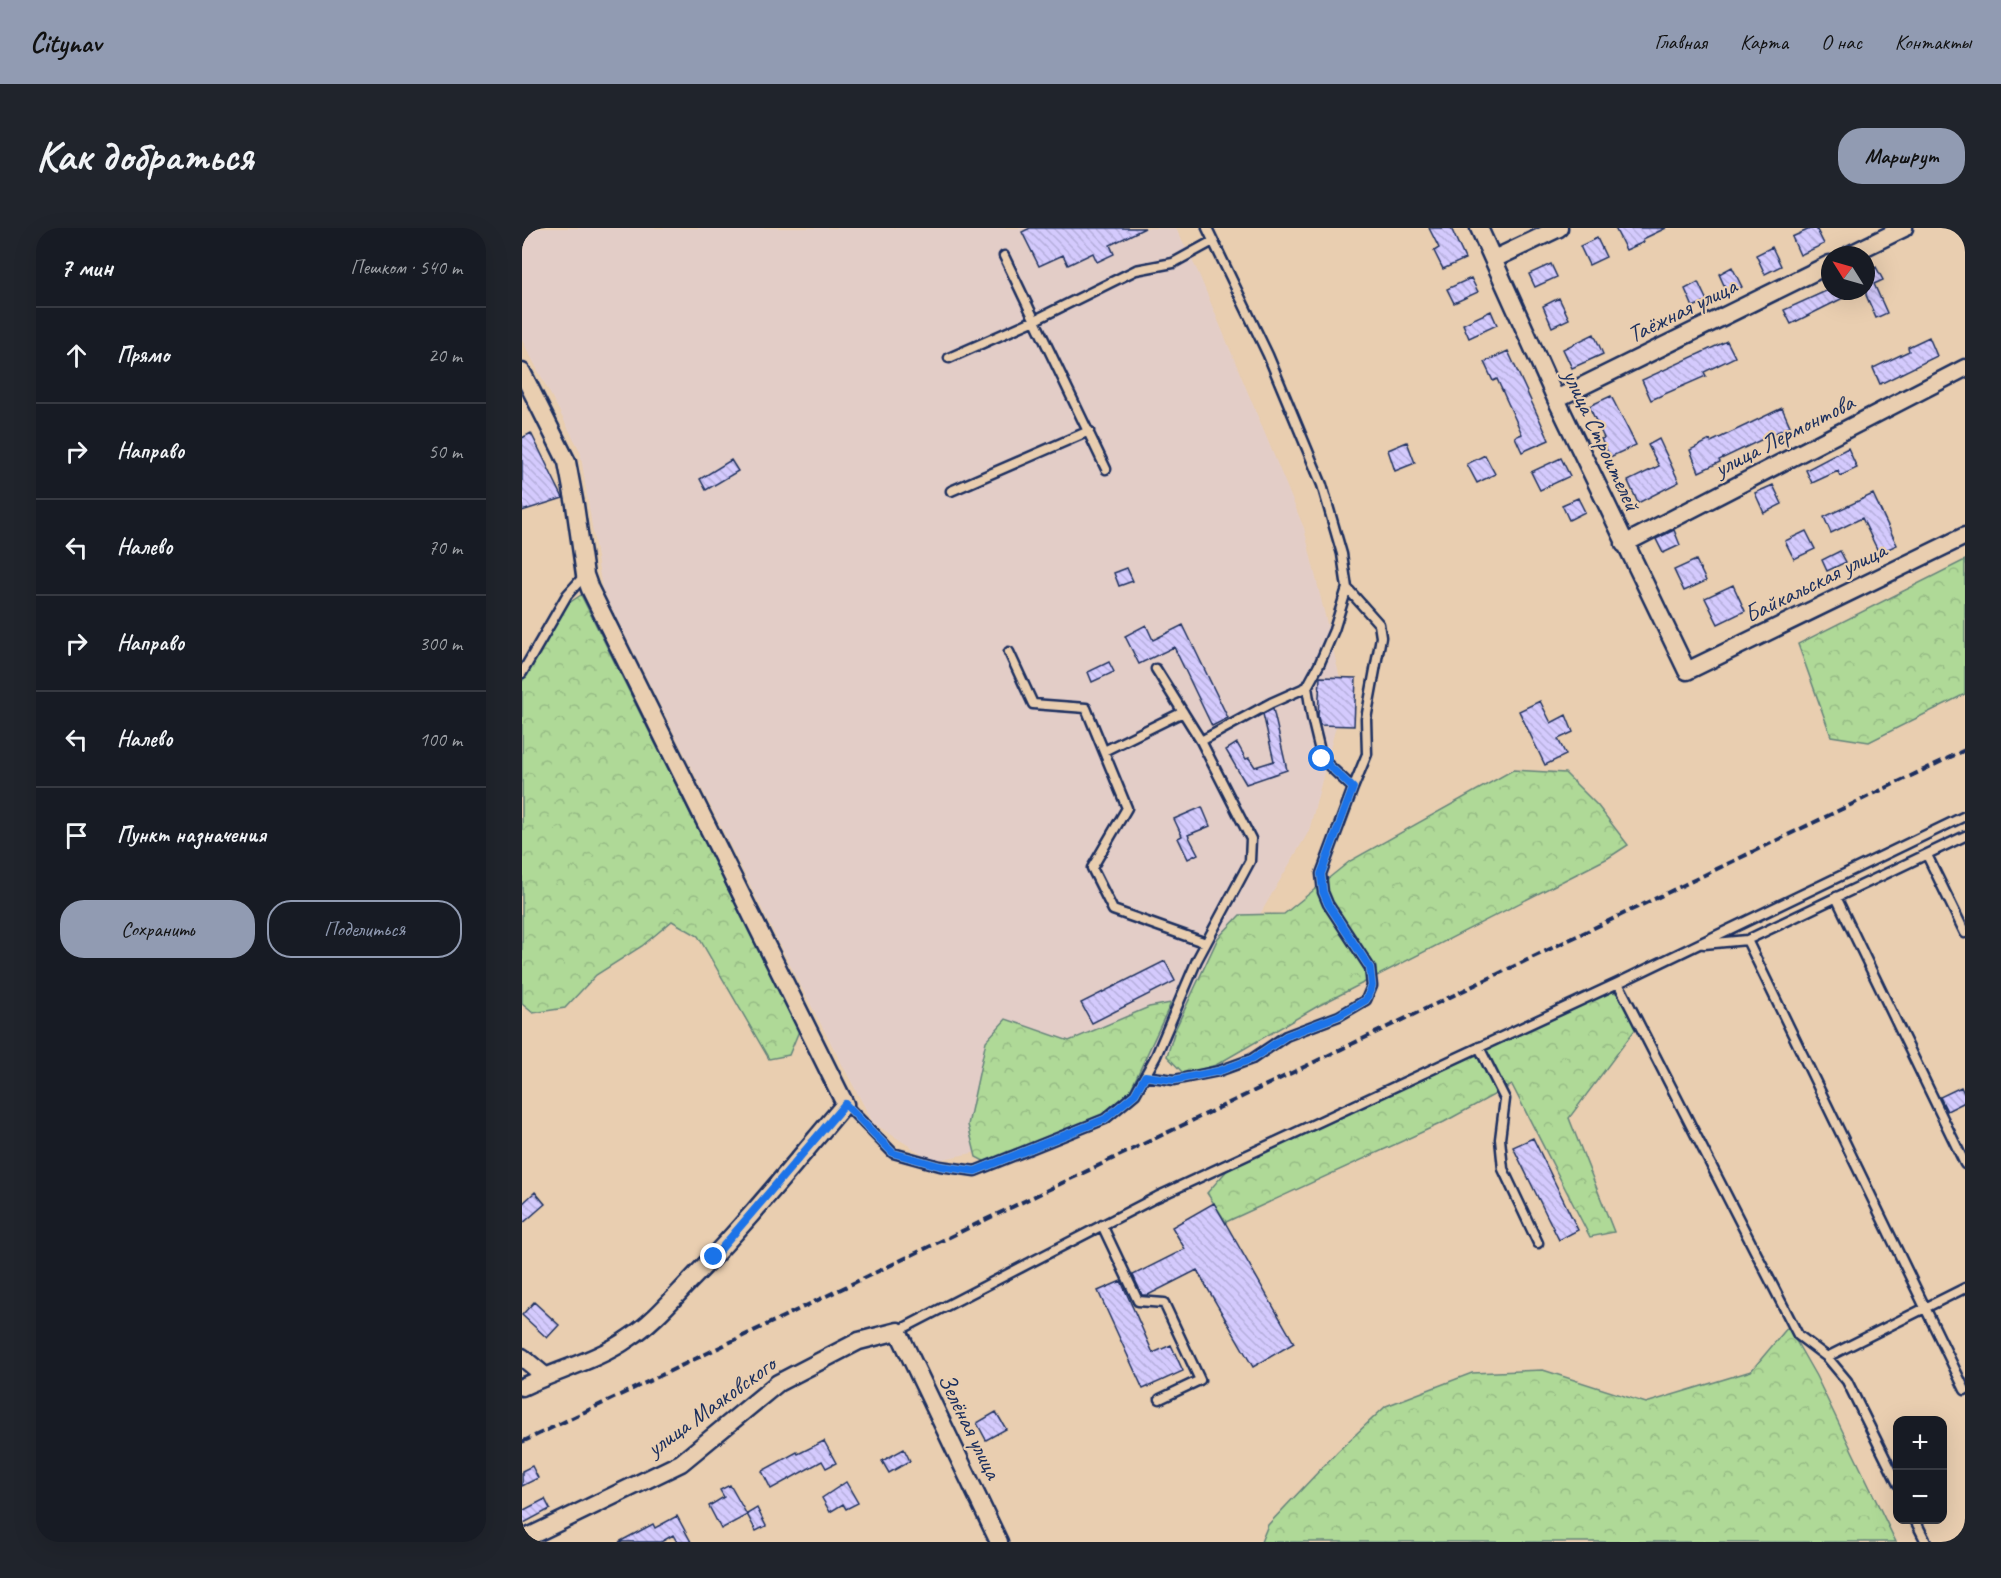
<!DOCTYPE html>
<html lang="ru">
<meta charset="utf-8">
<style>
body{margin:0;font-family:Caveat,sans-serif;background:#20242c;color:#f1f3f6}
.controls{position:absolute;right:18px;bottom:18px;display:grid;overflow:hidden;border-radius:12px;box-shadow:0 6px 24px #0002}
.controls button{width:54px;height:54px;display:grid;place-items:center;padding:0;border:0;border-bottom:2px solid #363941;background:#171b24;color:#f1f3f6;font:30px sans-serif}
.compass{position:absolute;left:1299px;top:18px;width:54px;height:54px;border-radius:50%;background:#171b24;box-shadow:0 6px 24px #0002;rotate:307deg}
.stop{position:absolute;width:18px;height:18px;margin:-14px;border:4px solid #1a73e8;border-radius:50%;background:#fff}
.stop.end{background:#1a73e8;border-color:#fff;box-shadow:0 2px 6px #0008}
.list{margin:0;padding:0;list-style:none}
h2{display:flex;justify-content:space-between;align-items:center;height:78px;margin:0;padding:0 24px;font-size:26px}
h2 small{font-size:20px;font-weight:400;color:#9ea1a6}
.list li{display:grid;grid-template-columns:39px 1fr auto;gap:18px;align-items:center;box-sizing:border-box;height:96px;padding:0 24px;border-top:2px solid #363941}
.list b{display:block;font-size:22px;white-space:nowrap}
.list em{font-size:20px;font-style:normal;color:#9ea1a6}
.actions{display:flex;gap:12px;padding:18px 24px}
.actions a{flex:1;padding:14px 0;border:2px solid #919bb2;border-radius:24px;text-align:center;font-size:21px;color:#919bb2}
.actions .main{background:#919bb2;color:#111}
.icon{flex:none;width:33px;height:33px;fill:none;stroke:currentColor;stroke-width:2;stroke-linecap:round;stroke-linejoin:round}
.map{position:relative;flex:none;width:1443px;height:1314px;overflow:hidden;border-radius:24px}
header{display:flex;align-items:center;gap:36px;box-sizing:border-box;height:84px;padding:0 30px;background:#919bb2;color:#111}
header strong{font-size:28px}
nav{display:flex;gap:33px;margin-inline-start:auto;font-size:21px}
.intro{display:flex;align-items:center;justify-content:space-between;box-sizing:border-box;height:144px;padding:0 36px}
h1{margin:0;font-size:42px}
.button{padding:15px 27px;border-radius:24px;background:#919bb2;color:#111;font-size:21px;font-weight:700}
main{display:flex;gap:36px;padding:0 36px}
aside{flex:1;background:#171b24;border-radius:24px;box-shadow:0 6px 24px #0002}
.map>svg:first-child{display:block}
.built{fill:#e3cdc7}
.forest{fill:url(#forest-crowns);stroke:#65847a;stroke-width:1.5}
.building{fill:url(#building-back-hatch);stroke:#1b2f5e;stroke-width:1.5}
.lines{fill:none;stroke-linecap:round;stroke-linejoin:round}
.lane-casing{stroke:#1b2f5e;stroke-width:13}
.street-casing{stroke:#1b2f5e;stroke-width:21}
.lane{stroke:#e9ceb0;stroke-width:8}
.street{stroke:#e9ceb0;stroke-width:16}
.rail{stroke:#1b2f5e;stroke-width:4;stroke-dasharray:9 4.5;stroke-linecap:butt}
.route{stroke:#1a73e8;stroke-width:8}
.labels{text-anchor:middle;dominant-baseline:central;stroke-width:4.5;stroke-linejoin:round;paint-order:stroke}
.street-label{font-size:24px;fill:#1b2f5e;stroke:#e9ceb0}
</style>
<header>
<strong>Citynav</strong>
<nav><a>Главная</a><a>Карта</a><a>О нас</a><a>Контакты</a></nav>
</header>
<div class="intro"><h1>Как добраться</h1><a class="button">Маршрут</a></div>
<main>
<aside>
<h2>7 мин<small>Пешком · 540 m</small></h2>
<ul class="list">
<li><svg class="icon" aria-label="ahead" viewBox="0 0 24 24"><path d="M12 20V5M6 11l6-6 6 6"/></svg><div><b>Прямо</b></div><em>20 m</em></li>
<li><svg class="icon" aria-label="right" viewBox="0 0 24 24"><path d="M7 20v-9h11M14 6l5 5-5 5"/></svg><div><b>Направо</b></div><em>50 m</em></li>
<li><svg class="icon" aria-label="left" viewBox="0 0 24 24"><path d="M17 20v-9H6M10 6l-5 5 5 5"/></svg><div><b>Налево</b></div><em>70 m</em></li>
<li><svg class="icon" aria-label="right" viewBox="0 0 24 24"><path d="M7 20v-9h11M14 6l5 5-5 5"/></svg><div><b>Направо</b></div><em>300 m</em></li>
<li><svg class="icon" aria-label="left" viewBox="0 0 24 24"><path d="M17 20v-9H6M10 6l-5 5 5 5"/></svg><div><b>Налево</b></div><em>100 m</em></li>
<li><svg class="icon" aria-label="arrive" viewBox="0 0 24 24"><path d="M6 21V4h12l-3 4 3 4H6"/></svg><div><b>Пункт назначения</b></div></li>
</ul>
<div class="actions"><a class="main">Сохранить</a><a>Поделиться</a></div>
</aside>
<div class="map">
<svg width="1443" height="1314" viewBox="0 0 1443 1314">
<defs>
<pattern id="forest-crowns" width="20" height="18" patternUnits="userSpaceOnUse" patternTransform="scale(1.5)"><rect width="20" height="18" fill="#afd997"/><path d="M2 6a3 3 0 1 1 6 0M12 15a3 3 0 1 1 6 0" fill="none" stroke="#96bb85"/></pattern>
<pattern id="building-back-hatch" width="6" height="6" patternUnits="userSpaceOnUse" patternTransform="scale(1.5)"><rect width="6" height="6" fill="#d4cafd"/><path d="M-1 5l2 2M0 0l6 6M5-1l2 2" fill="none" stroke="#b5aedb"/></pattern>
</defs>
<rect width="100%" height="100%" fill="#e9ceb0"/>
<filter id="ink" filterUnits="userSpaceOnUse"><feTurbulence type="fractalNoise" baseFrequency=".0167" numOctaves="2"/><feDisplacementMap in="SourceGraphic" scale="12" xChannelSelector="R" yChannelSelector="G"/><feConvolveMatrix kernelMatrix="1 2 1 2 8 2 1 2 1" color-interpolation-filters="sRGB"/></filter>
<g filter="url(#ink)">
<path class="built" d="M0,0H654L676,44L782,300L822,467L787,603L691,766L625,848L504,914L411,933L351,895L275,751L80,361L58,223L0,112Z"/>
<path class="forest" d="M1443,332V466L1347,514L1309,508L1276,416Z
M59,367L277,803L267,827L247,831L176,708L150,693L120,718L74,747L43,780L11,785L0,776V454L44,377Z
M991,542L1043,545L1076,578L1106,617L1086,630L796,778L694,837L662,846L645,828L653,802L696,710L718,687L762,686L828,633Z
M1088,763L1106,769L1118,795L1047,890L1092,1004L1068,1009L990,857L922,894L704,994L685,965L716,930Z
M649,775L602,876L475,940L454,929L446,897L464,813L484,791L547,813L627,779Z
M1266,1099L1294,1148L1374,1314H739L746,1297L816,1223L864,1178L950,1145L1021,1142L1124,1175L1229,1143Z"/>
<path class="building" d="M508,0H623L588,17L592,26L575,34L571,25L546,37L541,27L517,38L500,4Z
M907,0H929L943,31L921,41L912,23L917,20Z
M1093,0H1144L1121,11L1122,14L1104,22Z
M1290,0H1294L1302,16L1278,27L1270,9Z
M1075,10L1084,29L1067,37L1058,18Z
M1250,19L1259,38L1243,46L1234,27Z
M1029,36L1035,49L1013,59L1007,46Z
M1344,38L1346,43L1354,39L1361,52L1352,56L1365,85L1354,90L1344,67Z
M1210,39L1220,59L1206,66L1197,46Z
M949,50L956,64L932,75L925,61Z
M1176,54L1185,73L1171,79L1163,61Z
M1304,63H1335L1269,96L1262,82Z
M1037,70L1047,91L1030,99L1021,78Z
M969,83L975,97L947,110L941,96Z
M1072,106L1081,126L1050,140L1041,121Z
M1407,109L1415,128L1358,156L1351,140L1387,123L1386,119Z
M1205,113L1213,129L1182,144L1184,148L1129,172L1120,152Z
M986,123L1027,212L1000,224L993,209L1000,206L975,151L971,153L962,134Z
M1089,168L1114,217L1088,229L1079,211L1082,210L1067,178Z
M1260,180L1268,198L1197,232L1198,234L1177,244L1168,222L1188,212L1189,214Z
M9,205L41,270L0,283V210Z
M1137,211L1157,254L1116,275L1106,253L1137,238L1126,217Z
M885,214L893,235L873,243L866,222Z
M1326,220L1335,240L1318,248L1316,243L1290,255L1284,242Z
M963,227L973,246L955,255L945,236Z
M1039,230L1048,248L1018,262L1009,244Z
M209,232L216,243L184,262L178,251Z
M1251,257L1260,276L1242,285L1233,265Z
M1351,266L1375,317L1357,325L1340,290L1309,305L1302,289Z
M1056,270L1063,284L1047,292L1040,277Z
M1152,302L1158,317L1141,325L1134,311Z
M1284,303L1293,321L1272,331L1263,313Z
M1318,323L1324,334L1305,343L1300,332Z
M1174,332L1184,353L1162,363L1152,342Z
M605,340L611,353L597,358L592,345Z
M1211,357L1223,383L1196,396L1183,370Z
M624,397L631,412L661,397L706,490L690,498L652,419L617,436L603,408Z
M587,434L592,444L570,454L566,444Z
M798,449L834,450L832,498L798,497L796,489Z
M1018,473L1029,495L1044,487L1051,504L1036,511L1044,527L1023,537L997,483Z
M751,481L765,542L724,556L704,522L715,515L724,531L727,530L733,539L752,533L741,486Z
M680,579L688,598L666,607L676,626L666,631L656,610L660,608L652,591Z
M643,733L653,753L570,795L559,775Z
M1439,859L1443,867V874L1425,883L1418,869Z
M1011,910L1056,1002L1037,1012L991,919Z
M13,964L23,976L0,996V976Z
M692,975L772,1115L731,1139L675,1042L626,1067H620L611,1047L663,1021L650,999Z
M599,1053L631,1125L649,1117L661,1143L621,1161L576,1063Z
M12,1074L37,1097L25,1110L0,1087Z
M474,1184L484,1201L464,1212L455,1195Z
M302,1213L314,1235L304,1240L300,1233L249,1261L240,1243L275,1224L276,1226Z
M382,1221L388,1233L367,1245L360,1233Z
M10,1238L16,1250L0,1258V1243Z
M324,1254L336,1275L324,1281L321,1276L308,1284L300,1270Z
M208,1257L225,1287L199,1301L187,1278L202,1269L198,1262Z
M23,1271L28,1281L0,1296V1283Z
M235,1280L244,1298L234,1303L225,1286Z
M155,1288L169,1314H155L151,1307L139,1314H97L131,1296L133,1300Z"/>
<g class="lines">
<defs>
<path id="lane" d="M482,28L584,241
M427,130L513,92L614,42L651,35L691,13
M429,263L567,203
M487,424L511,476L564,480L605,580L570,640L591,682L684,715
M0,445L45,367L63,347
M785,459L790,490L800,531L831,560
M679,513L749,475L785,459L797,437L812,402L825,360L820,326L800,257L746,127L685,0
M582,523L661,484
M1405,627L1443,705
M1314,669L1443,936
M1225,712L1443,1162
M1182,716L1225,712L1443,608
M1096,755L1276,1107L1305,1129L1325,1153L1376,1256
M957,819L983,871L978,911L981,941L1016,1015
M623,848L652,852L697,843L730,831L764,808L817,788L844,772L850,758L848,740L806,676L801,664L799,646L831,560L845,526L844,491L859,409L857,396L825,360
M323,876L371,925L418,938L453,943L583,891L613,866L634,828L675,732L728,633L729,611L679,513L634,441
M580,997L616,1073L642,1075L678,1152L638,1171
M376,1103L635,969L1096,755L1443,588
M1305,1129L1443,1060
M1393,1292L1404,1314"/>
<path id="street" d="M957,0L1034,171L1165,443L1443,308
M1327,27L1382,0
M972,31L1037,0
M0,144L45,234L53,277L63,347L68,361L323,876C272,936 222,998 167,1054C148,1074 130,1095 107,1110C75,1133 35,1142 0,1159
M1034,171L1308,36
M1102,316L1443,140
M0,1129L23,1148
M0,1312L159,1235L256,1155L337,1113L376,1103L477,1314"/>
</defs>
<use href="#lane" class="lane-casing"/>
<use href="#street" class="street-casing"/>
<use href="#lane" class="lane"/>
<use href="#street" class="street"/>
<path class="rail" d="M0,1214L1443,522"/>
</g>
</g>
<g class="lines" filter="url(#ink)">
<path class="route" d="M192,1029L323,876L371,925L418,938L453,943L583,891L613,866L623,848L652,852L697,843L730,831L764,808L816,788L844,772L850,758L848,740L806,676L801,664L799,646L831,560L800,531"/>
</g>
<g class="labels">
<g class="street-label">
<text transform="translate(1160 82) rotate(-26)">Таёжная улица</text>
<text transform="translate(1262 207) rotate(-27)">улица Лермонтова</text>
<text transform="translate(1080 212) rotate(65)">улица Строителей</text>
<text transform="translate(1293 354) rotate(-26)">Байкальская улица</text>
<text transform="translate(189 1178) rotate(-36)">улица Маяковского</text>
<text transform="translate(448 1198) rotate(64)">Зелёная улица</text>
</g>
</g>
</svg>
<div class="controls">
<button>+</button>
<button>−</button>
</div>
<svg class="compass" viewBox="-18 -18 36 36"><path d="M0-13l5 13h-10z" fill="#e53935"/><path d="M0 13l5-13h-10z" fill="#9ea1a6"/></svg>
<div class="stop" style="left:800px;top:531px"></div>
<div class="stop end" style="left:192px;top:1029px"></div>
</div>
</main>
